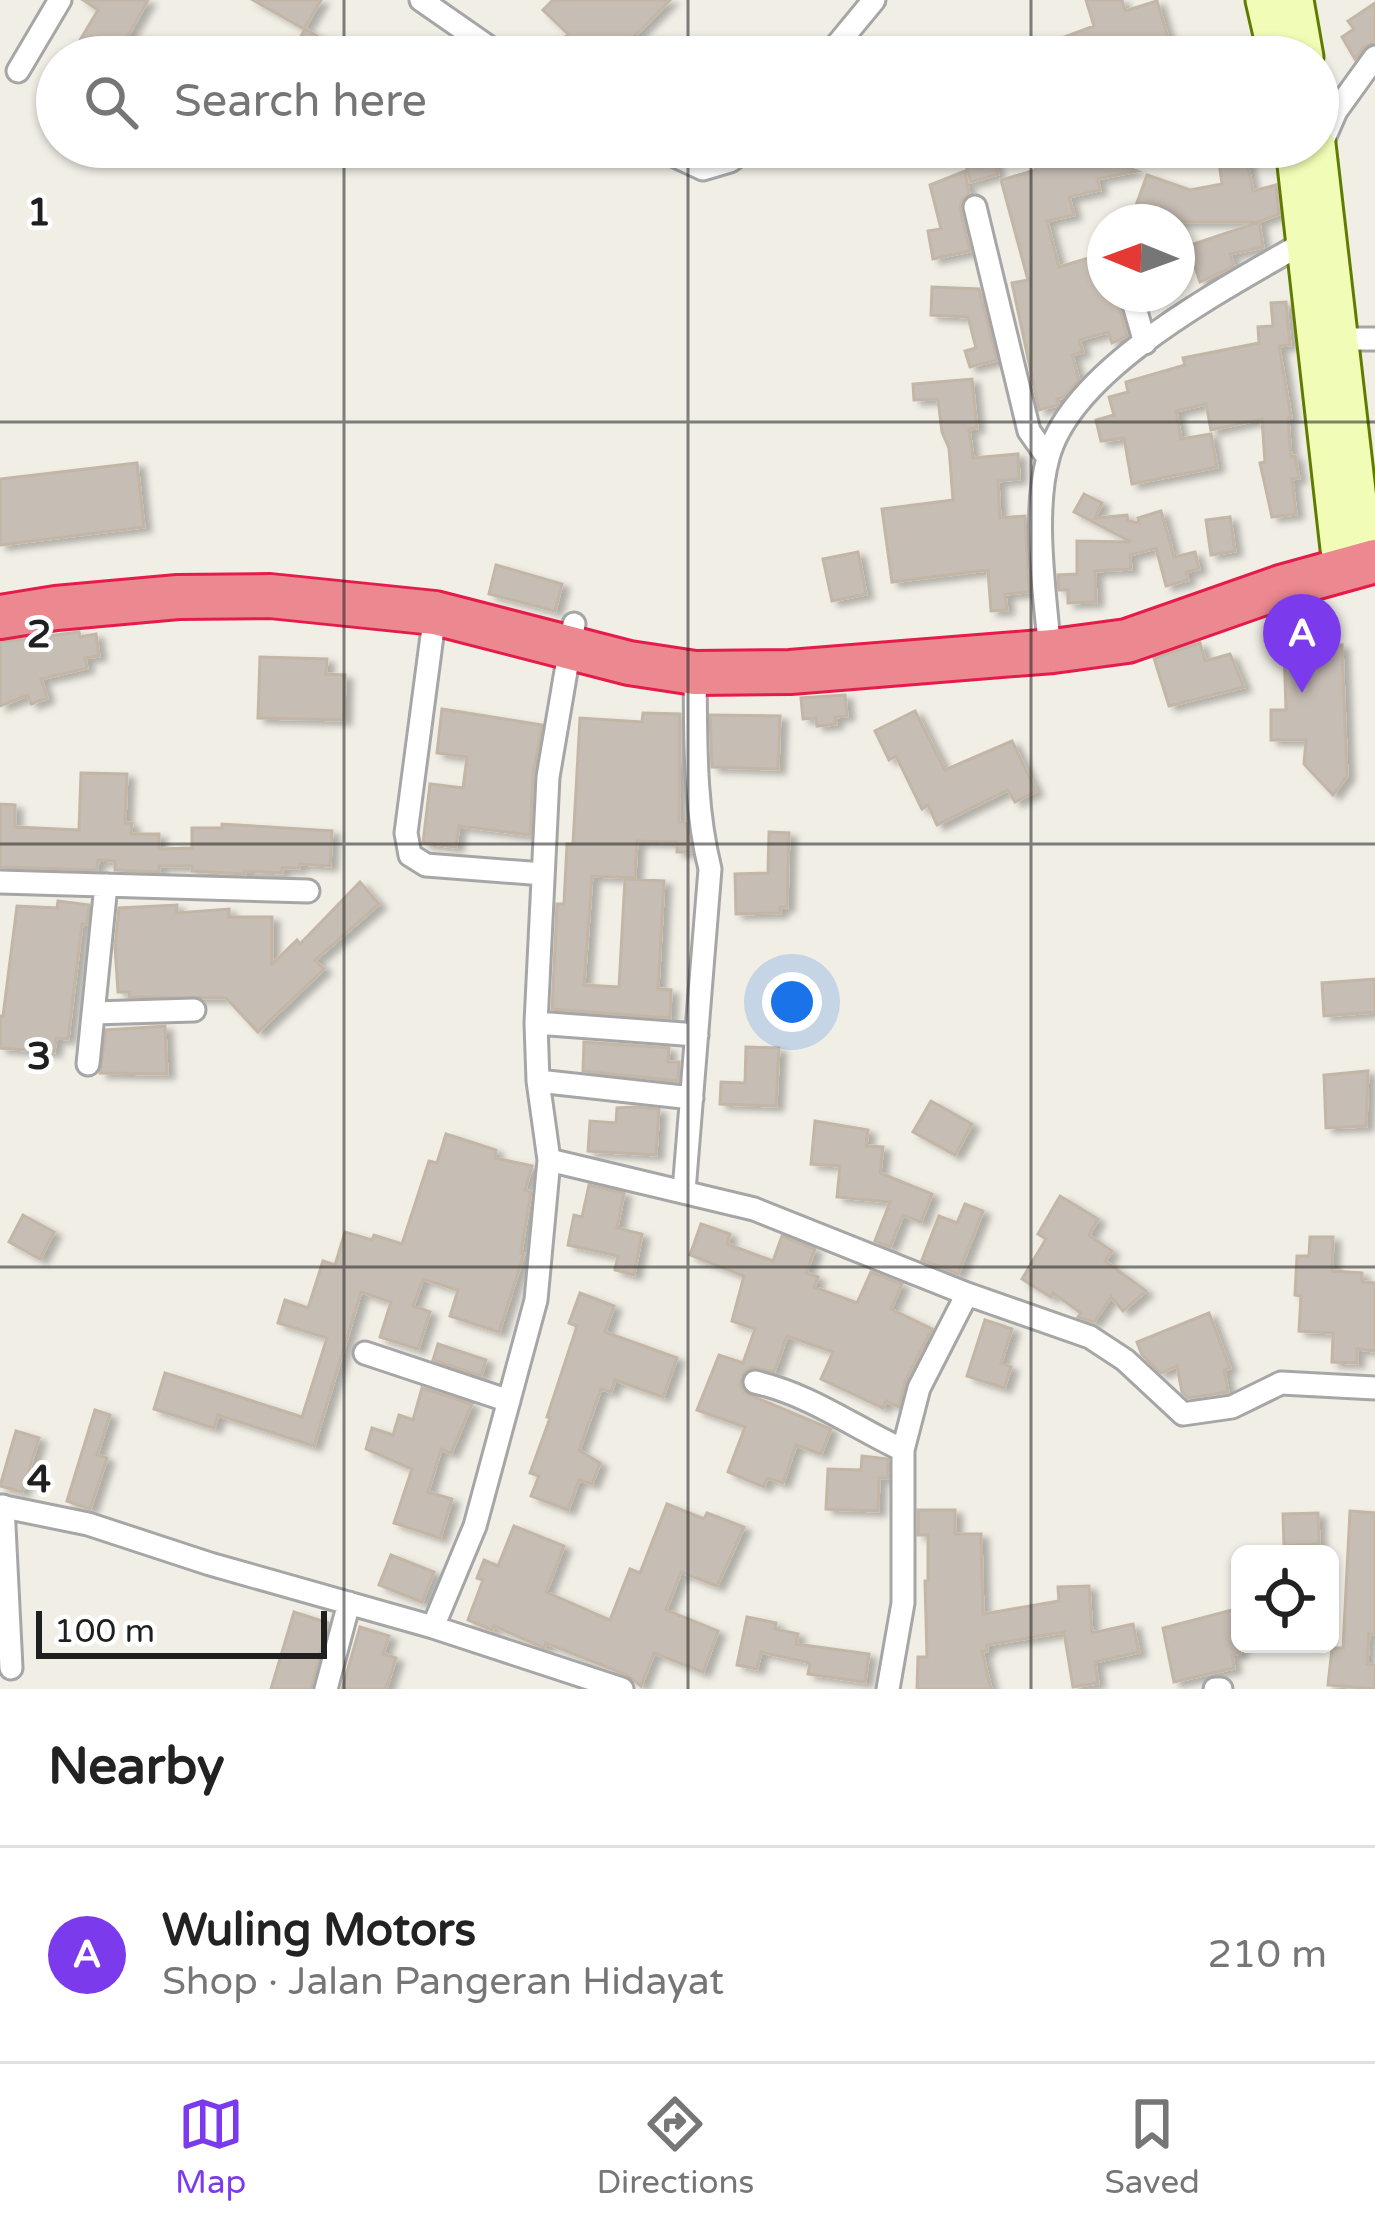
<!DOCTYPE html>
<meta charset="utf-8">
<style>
body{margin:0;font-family:"Varela Round",sans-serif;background:#f2f2f2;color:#222}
.controls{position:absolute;right:36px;bottom:36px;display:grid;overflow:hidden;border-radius:18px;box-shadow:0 3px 9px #0004}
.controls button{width:108px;height:108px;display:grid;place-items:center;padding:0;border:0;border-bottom:3px solid #e0e0e0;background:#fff;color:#222;font:60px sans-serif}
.compass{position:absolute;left:1087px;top:204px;width:108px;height:108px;border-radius:50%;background:#fff;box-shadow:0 3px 9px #0004;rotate:271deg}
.scale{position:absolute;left:36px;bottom:30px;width:291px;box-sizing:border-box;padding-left:12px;border:6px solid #1f1f1f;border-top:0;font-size:33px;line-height:42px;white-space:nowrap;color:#1f1f1f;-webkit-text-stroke:9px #fff;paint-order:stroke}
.you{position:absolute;left:792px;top:1002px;width:42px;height:42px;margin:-30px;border:9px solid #fff;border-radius:50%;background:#1a73e8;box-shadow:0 0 0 18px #1a73e833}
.badge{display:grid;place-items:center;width:78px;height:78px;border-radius:50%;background:#7c3aed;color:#fff;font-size:39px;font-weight:700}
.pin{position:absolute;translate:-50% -99px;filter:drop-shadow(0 3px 6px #0008)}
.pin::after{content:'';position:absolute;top:63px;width:42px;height:36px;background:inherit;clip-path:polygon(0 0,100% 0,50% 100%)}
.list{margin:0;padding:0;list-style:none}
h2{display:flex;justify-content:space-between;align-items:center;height:156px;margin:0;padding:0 48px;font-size:51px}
h2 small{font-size:39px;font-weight:400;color:#767676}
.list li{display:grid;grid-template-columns:78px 1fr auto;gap:36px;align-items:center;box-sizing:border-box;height:216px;padding:0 48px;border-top:3px solid #e0e0e0}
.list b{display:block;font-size:45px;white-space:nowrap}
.list p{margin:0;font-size:39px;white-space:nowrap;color:#767676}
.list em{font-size:39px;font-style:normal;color:#767676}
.icon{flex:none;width:66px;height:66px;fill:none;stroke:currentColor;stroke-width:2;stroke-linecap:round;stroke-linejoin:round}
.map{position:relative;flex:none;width:1375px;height:1689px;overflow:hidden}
.search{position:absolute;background:#fff;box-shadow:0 3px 9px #0004;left:36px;right:36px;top:36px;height:132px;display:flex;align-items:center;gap:30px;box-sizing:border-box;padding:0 42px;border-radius:66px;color:#767676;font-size:45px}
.sheet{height:372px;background:#fff}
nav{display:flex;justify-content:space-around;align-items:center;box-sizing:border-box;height:168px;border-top:3px solid #e0e0e0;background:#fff;font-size:33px;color:#767676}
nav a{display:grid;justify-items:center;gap:6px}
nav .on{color:#7c3aed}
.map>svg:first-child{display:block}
.building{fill:#c6bdb4;stroke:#c3b6a6;stroke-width:3;filter:url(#shadow)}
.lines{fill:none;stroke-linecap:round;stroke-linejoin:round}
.street-casing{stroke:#a6a6a6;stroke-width:27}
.secondary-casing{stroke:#607c00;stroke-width:39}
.highway-casing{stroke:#e51b49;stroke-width:48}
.street{stroke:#fff;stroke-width:21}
.secondary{stroke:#f1fdb6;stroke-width:33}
.highway{stroke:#ec888f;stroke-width:42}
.grid{fill:none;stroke:#1f1f1f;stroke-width:3;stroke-opacity:0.55}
.grid-label{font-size:39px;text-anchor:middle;font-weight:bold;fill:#1f1f1f;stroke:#fff;stroke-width:9;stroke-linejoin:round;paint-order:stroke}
</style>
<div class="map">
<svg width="1375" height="1689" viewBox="0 0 1375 1689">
<defs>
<filter id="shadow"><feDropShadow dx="7" dy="4.5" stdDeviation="3" flood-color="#0004"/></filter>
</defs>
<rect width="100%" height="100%" fill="#f0eee5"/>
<path class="building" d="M83,0H148L122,46L117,42L108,57H70L98,10Z
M253,0H321L304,29Z
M553,0H670L614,57H568L556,46L568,34L543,10Z
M1086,0H1122L1125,11L1157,1L1168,38L1147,44L1151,57H1011L1094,26Z
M1375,3V42L1364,47L1355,59L1342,37L1354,29L1348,21Z
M305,29L332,45L325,57H289Z
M990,147L998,174L971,182L963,155Z
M1029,147H1072L1137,171L1097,179L1100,190L1069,197L1074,215L1047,221L1059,267L1105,253V294H1116L1127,336L1112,343L1108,332L1079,340L1083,352L1072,355L1079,380L1064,397L1057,399L1058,405L1039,410L1012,283L1028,280L1001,180L1036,170Z
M1217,147H1244L1253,191L1276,185L1279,214L1258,222H1130L1147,175L1190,190L1222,184Z
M965,171L969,194L961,202L960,209L970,251L933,259L928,231L941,229L930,185Z
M1259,222L1263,247L1230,254L1234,266L1200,282L1188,246Z
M932,287L979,289L997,360L970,367L965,351L976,348L968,317L931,315Z
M1286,302L1290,345L1279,346L1291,417L1288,418L1291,457L1295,456L1299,478L1292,479L1296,514L1272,517L1260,463L1265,462L1262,419L1211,430L1206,404L1176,411L1181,439L1211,434L1217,467L1132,484L1124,438L1101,441L1096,420L1114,415L1109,397L1128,392L1126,382L1185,365L1183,358L1259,343L1258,327L1273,326L1271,303Z
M972,379L977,428L969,429L973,458L1018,454L1019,479L998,481L1000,518L1025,516L1029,592L1005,594L1007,610L991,611L988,570L892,582L882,509L953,500L949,448L942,432L938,399L914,400L913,384Z
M137,463L144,527L0,545V479Z
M1084,494L1102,503L1095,518L1127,515L1128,521L1139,523L1138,518L1161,511L1174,557L1195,552L1199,569L1186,572L1188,580L1166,586L1156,548L1130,555L1131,569L1095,571L1096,602L1068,603V590H1059L1058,575L1077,574V541L1131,542L1074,512Z
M1230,517L1235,551L1211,555L1206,520Z
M858,552L866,594L832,601L823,559Z
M496,565L562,584L555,611L489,594Z
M79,632L80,637L96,634L99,656L85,658L87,668L41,679L47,698L31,704L28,695L0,706V642Z
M1200,643L1205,661L1230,654L1244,687L1169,706L1154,658Z
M1342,645L1347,776L1333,795L1304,764L1306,740H1271V710H1286L1284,646Z
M260,657L327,659L326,674L345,675L344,720L258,718Z
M845,695L847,716L835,717L836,724L817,726L816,718L803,719L801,698Z
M442,709L542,725L533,775L530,835L459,826L456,847L423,843L430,784L463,788L467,757L437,753Z
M915,711L945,770L1012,741L1036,791L1015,802L1008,790L937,825L928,805L922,809L896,756L889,760L875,731Z
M643,713L680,714L679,822L686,823L691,852H677V842L637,841L635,878L592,876L584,985L619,987L625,879L664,881L658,989L671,990L670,1018L552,1009L557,904H564L567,844H573L580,718L642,722Z
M710,715L780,716L778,769L712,767Z
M81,773L127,774L125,823H132L131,834H159V849L192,848V828H222V824L332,831L330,866L299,864V868H282V873L245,871V874L192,871V866H159V872L115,870V861L98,860L97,870L0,867V804L15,805V827L79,830Z
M769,832L789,833L787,907H780V913L736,914L735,874L768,873Z
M360,882L379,904L315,960L324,969L258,1032L226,998L129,997L130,992H118L115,947L119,908L177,905V913L229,909V917H272V964L297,940L300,944Z
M58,901L89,905L87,924H82L68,1039L56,1038L54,1052L0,1048V1016H3L17,906L57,908Z
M1375,979V1012L1324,1016L1322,983Z
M165,1026L167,1074L100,1073L106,1030Z
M584,1042L669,1048L668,1062H679L678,1081L583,1071Z
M746,1047L779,1048L776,1106L720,1104L721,1082L745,1083Z
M1368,1071L1366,1126L1326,1128L1324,1075Z
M931,1101L972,1124L955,1155L913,1132Z
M635,1107L659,1109L656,1155L588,1151L590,1121L616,1123L617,1108Z
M815,1121L868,1130L866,1146L883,1147L880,1173L932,1194L921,1222L903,1215L890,1247L875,1241L890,1202L837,1197L840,1166L811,1164Z
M446,1134L496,1150L495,1158L532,1166L525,1190L531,1192L521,1253L524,1254L499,1332L450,1316L458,1290L423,1279L413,1306L430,1312L418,1349L380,1337L391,1302L361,1292L314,1446L218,1415L214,1428L154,1409L165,1373L302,1417L327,1338L278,1323L285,1300L308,1308L323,1261L335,1265L345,1232L372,1240L374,1235L402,1244L429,1161L437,1163Z
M589,1185L624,1193L617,1228L642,1234L634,1275L615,1270L618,1256L568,1245L574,1215L582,1217Z
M1060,1196L1098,1219L1089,1235L1112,1251L1105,1261L1146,1291L1123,1311L1111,1297L1094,1322L1078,1317L1081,1313L1053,1293L1051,1297L1022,1279L1046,1239L1038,1234Z
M965,1204L983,1211L958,1274L922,1260L939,1216L957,1223Z
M23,1215L54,1232L40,1259L9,1242Z
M701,1224L730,1234L727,1244L773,1261L782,1236L815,1249L806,1273L818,1277L814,1287L857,1303L871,1272L902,1284L891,1309L932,1329L905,1382L899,1407L886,1401L883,1408L821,1379L833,1352L787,1336L774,1372L752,1367L744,1372L740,1385L745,1393L831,1429L821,1454L796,1445L783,1483L767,1478L764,1487L728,1472L745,1427L697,1410L719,1355L743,1363L755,1329L732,1321L744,1276L690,1255Z
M1310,1237H1333L1332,1271L1362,1273V1282L1375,1283V1351L1357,1349V1363L1332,1362L1333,1333L1299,1331L1301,1296L1295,1295L1297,1256H1309Z
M580,1293L614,1306L605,1332L677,1358L663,1397L615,1380L611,1392L601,1389L579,1450L600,1463L592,1484L579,1480L568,1510L531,1496L539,1476L530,1473L550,1418L547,1417L577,1326L569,1323Z
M1209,1313L1230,1368L1224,1370L1228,1392L1188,1398L1182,1392L1177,1366L1161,1373L1142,1355L1137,1342Z
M985,1320L1012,1329L1001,1363L1011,1367L1004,1388L967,1376Z
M438,1344L486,1360L481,1376L433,1360Z
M422,1388L472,1404L451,1453L441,1449L428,1492L452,1499L440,1538L394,1523L412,1469L366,1449L372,1428L393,1435L399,1415L413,1420Z
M95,1410L110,1415L97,1455L107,1458L90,1509L67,1501Z
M16,1431L39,1438L22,1492L0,1486Z
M862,1456L888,1459V1478H879L878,1511L826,1509L828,1469L861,1470Z
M667,1504L704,1519L707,1513L744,1527L717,1586L681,1572L666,1610L718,1631L703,1672L654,1653L641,1686L627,1675L546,1643L544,1648L494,1626L492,1630L468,1620L483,1580L477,1578L484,1560L498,1566L514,1526L564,1546L546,1592L610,1620L630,1569L640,1573Z
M918,1510H955V1534H981L983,1614L1059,1601L1058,1587L1089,1586L1092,1633L1133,1624L1139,1652L1095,1662L1098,1683L1073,1687L1064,1632L987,1645V1651H982L991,1689H917L918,1657H927L925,1581H928V1535H918Z
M1350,1511L1375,1513V1634H1369L1367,1664L1375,1665V1689L1328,1685L1332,1648H1343Z
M1318,1513L1319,1544L1284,1546L1283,1514Z
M391,1555L434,1572L422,1602L379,1585Z
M1240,1608V1653L1232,1655L1234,1668L1174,1682L1163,1628Z
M294,1612L328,1623L311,1689H271Z
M747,1617L776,1623L775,1629L798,1634L796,1644L869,1654L865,1682L808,1674L810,1663L761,1652L757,1669L737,1665Z
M360,1627L389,1636L383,1654L396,1658L386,1689H342Z"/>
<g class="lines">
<defs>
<path id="street" d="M421,0L503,57
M827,57L874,0
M18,71L60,0
M656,147L703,169L730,161L748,147
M1319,150L1336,111L1375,57
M975,207L1029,431L1048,458
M1131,294L1145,343
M1339,339H1375
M435,613L406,833L410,855L426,865L543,874
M1048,632C1043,579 1034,509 1048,458C1071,368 1226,288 1303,243
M0,882L308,891
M93,1013L194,1010
M536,1023L697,1035
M88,1064L106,885
M538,1081L692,1098
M549,1160L754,1209L967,1294L1090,1337L1125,1360L1183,1414L1232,1407L1281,1383L1375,1388
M684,1191L710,869C694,805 696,740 695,673
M365,1353L509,1401
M755,1382C811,1395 852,1426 903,1450
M0,1506L88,1524L210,1564L433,1627L475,1526L536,1300L549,1160L538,1081L536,1023L548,777L574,624
M3,1506L11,1668
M433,1627L622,1689
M326,1689L349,1603
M888,1689L903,1603V1450L919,1388L967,1294
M1215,1689H1221"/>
<path id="secondary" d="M1263,0L1276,57
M1296,0L1306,57
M1318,144L1364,543
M1293,147L1338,549"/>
<path id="highway" d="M0,617L56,608L178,597L270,596L435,613L629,663L695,673L790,672L1053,651L1127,641L1281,587L1375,561"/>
</defs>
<use href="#street" class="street-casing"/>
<use href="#secondary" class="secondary-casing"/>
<use href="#highway" class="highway-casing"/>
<use href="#street" class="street"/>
<use href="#secondary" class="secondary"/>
<use href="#highway" class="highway"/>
</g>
<path class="grid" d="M344,0V57M688,0V57M1031,0V57M344,147V1689M688,147V1689M1031,147V1689M0,422H1375M0,844H1375M0,1267H1375"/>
<g class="grid-label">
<text x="39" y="225">1</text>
<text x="39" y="647">2</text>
<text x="39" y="1069">3</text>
<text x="39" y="1492">4</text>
</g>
</svg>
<div class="controls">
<button><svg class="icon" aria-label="locate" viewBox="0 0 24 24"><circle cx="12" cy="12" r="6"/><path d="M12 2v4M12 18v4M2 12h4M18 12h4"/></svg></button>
</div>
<svg class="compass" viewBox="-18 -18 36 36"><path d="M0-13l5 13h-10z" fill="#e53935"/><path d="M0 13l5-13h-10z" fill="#767676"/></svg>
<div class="scale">100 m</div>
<div class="you"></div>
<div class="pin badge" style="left:1302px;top:693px">A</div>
<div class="search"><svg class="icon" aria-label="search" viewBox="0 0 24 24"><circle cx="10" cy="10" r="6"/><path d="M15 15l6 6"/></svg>Search here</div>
</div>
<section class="sheet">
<h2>Nearby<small></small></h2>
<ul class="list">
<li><span class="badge">A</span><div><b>Wuling Motors</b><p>Shop · Jalan Pangeran Hidayat</p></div><em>210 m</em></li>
</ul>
</section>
<nav>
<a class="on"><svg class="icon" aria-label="map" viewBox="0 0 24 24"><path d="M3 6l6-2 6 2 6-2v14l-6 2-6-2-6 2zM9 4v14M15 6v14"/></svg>Map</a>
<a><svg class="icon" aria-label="directions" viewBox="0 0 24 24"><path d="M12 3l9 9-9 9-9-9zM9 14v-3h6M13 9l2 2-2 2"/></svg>Directions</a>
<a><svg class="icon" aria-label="saved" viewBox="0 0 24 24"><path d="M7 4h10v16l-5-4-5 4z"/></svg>Saved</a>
</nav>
